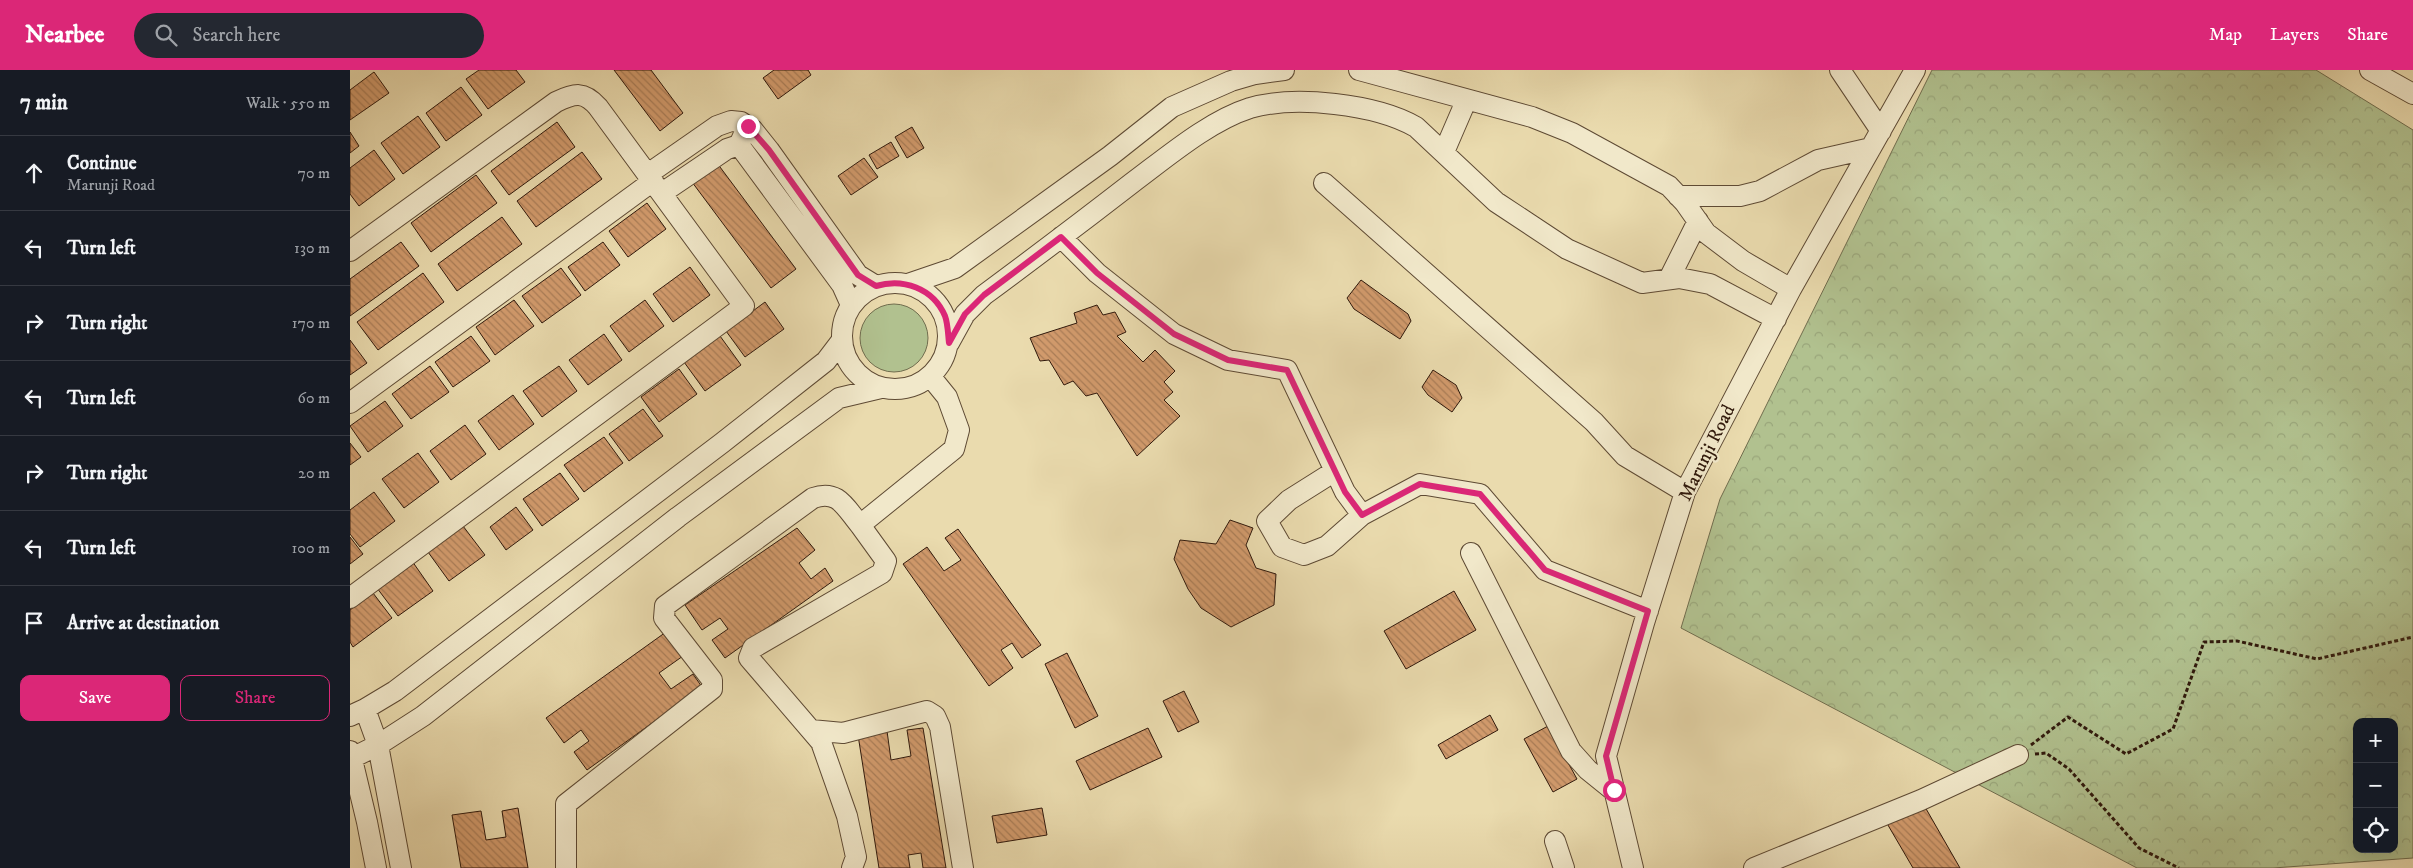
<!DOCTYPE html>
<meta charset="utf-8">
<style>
body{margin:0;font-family:"IM FELL DW Pica",serif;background:#242831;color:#f1f3f6}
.controls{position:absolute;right:15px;bottom:15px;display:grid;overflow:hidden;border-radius:10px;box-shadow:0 5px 20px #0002}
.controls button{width:45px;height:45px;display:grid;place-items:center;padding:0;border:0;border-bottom:1px solid #363941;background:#171b24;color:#f1f3f6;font:25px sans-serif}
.stop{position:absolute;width:15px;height:15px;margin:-11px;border:4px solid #db2777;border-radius:50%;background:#fff}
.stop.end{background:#db2777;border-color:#fff;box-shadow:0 1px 5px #0008}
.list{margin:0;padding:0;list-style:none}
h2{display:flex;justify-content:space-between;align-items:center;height:65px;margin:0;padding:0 20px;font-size:21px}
h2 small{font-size:16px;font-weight:400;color:#9ea1a6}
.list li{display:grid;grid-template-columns:32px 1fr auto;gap:15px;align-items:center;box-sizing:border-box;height:75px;padding:0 20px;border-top:1px solid #363941}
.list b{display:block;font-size:19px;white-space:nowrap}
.list p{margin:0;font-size:16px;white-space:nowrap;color:#9ea1a6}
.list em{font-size:16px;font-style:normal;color:#9ea1a6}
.actions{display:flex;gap:10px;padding:15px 20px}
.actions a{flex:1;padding:11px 0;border:1px solid #db2777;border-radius:10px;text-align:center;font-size:18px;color:#db2777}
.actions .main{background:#db2777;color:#fff}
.icon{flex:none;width:28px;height:28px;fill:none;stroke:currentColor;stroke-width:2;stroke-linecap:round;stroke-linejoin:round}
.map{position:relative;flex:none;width:2063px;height:798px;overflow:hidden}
header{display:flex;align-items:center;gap:30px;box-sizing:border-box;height:70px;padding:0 25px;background:#db2777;color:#fff}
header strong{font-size:24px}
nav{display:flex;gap:28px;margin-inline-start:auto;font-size:18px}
.search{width:350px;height:45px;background:#242831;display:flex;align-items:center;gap:12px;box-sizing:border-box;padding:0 18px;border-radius:28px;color:#9ea1a6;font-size:19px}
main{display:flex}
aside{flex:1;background:#171b24}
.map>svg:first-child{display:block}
.green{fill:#b1c18f;stroke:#706d4e}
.forest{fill:url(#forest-crowns);stroke:#706d4e;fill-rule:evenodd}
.building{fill:url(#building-back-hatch);stroke:#30190c}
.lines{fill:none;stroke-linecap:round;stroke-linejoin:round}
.minor-casing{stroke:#5e4a34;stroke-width:22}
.path{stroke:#30190c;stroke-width:3;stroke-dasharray:4 2.5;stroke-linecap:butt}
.minor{stroke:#f1e8ca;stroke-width:20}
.route{stroke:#db2777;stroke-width:6}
.labels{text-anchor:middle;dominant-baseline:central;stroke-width:4.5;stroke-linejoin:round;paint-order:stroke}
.street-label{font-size:19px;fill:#30190c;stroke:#f1e8ca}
</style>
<header>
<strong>Nearbee</strong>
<div class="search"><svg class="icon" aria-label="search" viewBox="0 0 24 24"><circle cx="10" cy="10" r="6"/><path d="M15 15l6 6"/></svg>Search here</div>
<nav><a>Map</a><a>Layers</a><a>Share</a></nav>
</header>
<main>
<aside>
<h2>7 min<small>Walk · 550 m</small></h2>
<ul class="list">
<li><svg class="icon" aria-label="ahead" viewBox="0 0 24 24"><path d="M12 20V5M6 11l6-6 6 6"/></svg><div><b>Continue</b><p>Marunji Road</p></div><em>70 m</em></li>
<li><svg class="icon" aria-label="left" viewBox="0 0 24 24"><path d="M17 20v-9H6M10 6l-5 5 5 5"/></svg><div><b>Turn left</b></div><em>130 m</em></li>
<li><svg class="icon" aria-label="right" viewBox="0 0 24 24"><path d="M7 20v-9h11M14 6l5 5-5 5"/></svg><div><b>Turn right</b></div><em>170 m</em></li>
<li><svg class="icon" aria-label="left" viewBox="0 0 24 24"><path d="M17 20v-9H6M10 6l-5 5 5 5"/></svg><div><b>Turn left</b></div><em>60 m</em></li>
<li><svg class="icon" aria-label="right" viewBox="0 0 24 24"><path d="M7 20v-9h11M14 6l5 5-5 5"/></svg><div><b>Turn right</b></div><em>20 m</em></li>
<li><svg class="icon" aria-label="left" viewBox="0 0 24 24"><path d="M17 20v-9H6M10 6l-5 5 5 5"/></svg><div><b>Turn left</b></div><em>100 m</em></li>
<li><svg class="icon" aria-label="arrive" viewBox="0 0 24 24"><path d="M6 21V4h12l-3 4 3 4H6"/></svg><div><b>Arrive at destination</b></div></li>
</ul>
<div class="actions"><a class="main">Save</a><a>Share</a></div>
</aside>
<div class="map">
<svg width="2063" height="798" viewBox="0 0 2063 798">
<defs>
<pattern id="forest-crowns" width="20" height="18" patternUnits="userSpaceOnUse" patternTransform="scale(1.25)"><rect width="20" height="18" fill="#b1c18f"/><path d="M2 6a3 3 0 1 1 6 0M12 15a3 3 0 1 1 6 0" fill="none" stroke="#99a57a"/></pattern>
<pattern id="building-back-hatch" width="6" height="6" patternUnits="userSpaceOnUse" patternTransform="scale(1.25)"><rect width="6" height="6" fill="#d19a6c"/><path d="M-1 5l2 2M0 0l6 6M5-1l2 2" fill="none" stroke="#aa7d57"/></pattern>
</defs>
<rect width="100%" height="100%" fill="#eadbae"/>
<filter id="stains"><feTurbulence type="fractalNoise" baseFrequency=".004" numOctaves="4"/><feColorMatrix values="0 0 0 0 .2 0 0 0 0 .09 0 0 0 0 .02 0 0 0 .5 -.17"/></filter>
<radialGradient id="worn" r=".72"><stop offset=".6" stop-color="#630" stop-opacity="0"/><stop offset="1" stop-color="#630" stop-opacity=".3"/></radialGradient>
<path class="green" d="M510 268a34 34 0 1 1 68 0a34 34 0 1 1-68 0Z"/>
<path class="forest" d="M1582,0H1966L2063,60V788L1923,798H1787L1331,558L1370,429ZM2007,652H2044V779H2007Z"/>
<path class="building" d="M129,0H166L175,12L138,39L116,9Z
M264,0H301L333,43L310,61Z
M424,0H458L461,5L428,29L413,8Z
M24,2L39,23L0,50V20Z
M111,17L132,45L96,71L76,43Z
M68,46L90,77L53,104L31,73Z
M207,52L225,77L159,125L141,101Z
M562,57L574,78L557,88L545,67Z
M0,62L9,76L0,83Z
M541,72L549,86L527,99L519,85Z
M24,80L45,109L9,136L0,124V98Z
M232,82L252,109L186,157L167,131Z
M514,88L528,107L501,125L488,106Z
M367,93L446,199L421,218L342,112Z
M126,105L147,133L81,182L61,153Z
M297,133L316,159L278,187L259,161Z
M152,147L172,174L107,221L88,194Z
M51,172L69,196L0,246V209Z
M253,172L270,195L235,221L218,197Z
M340,197L360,225L323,252L303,224Z
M211,198L231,225L192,253L172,226Z
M73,203L94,232L28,280L7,252Z
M1011,210L1058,244L1061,251L1050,269L1004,239L997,228Z
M164,230L184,256L145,285L126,257Z
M295,230L314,256L279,282L260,256Z
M415,232L434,259L395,287L376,261Z
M747,235L753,245L765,242L776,262L767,266L793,292L805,280L825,301L814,312L823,322L814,330L830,346L787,386L747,323L736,326L723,311L714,315L699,290L690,291L680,268L727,253L724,243Z
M254,264L272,290L238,315L219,290Z
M121,266L140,291L103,317L85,292Z
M370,266L391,295L355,321L334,292Z
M0,270L17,293L0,305Z
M80,296L99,322L61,349L42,324Z
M209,296L227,321L192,347L173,321Z
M329,299L347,324L309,352L291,327Z
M1083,300L1106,315L1112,328L1102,342L1078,325L1072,317Z
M163,325L184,354L149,380L128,351Z
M35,331L53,356L18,382L0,356Z
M293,339L313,366L279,391L259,364Z
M115,355L136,384L101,410L80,381Z
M254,367L273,393L234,422L214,395Z
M0,373L11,387L0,395Z
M68,383L89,412L54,438L32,409Z
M210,403L229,429L192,456L173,429Z
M24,422L45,451L10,477L0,464V440Z
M166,437L183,460L156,480L140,457Z
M880,450L903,458L896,475L906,498L926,504L924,535L881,557L851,538L838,519L824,489L830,470L866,474Z
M113,456L135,485L99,511L78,482Z
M447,458L465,480L449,493L461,509L475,498L483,511L375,588L362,570L378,559L370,548L352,560L335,535Z
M608,459L691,575L672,588L662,573L651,580L663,598L639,616L553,494L577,477L594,501L611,490L595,468Z
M0,467L13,484L0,494Z
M62,491L83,521L48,546L27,518Z
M1104,521L1126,560L1056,599L1034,561Z
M23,523L42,548L3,577L0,572V540Z
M316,562L333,586L309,603L321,619L343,604L352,617L237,700L224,682L239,671L231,660L214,673L196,648Z
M717,583L748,646L725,658L695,594Z
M834,621L849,652L828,662L813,631Z
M1140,645L1148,660L1096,689L1088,675Z
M1198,656L1227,709L1203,722L1174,669Z
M573,658L596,798H573L571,783L558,785L560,798H529L508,665L537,661L541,690L561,686L557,660Z
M798,658L812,687L740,720L726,691Z
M1571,730L1610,798H1563L1535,750Z
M168,738L178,798H111L102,745L131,741L136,770L156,767L152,741Z
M692,738L697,765L647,773L642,746Z"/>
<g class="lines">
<defs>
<path id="minor" d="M1009,0L1182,47L1222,63L1319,116L1335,133L1356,163L1393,191L1441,219
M1490,0L1531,61
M2020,0L2063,24
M389,75L492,215L501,235
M1094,82L1116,31
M298,104L367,56L381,51L391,52L403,60L419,80L508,205L526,216
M974,113L1244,352L1275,386L1335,422
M312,123L377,79L389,75L395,62
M1328,126H1390L1410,121L1468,90L1521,78
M711,167L747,203L824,264L878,290L937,300L995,422L1012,445L1070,414L1130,424L1195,500L1298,541
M0,181L206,32C225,23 234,21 248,37L394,236L0,528
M1319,209L1348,151
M492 266a53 53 0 1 1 106 0a53 53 0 1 1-106 0Z
M558,214L605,198L760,86L822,37L881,11L905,4L934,0
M599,273L615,244L634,225C684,188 733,151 782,113C817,87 859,51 900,38C945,25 1026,34 1066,57L1146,132L1217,179L1292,213L1329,208L1360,214L1426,249
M0,333L303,111
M985,401L939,430L917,451L932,477L954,485L977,476L1012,445
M1121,483L1221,681L1238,700L1264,721
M15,639L28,675L51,798
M0,646L15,639L45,621L372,373L476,291L492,270
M461,660L493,663L577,641L585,646L590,657L613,798
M0,681L17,752L26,798
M0,689L28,675L73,646L328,447L489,328L531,318
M1205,771L1214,798
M216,798V734L362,619V610L314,548L315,536L463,428C488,419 495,437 510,455
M502,798L506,787L497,746L471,672L399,588L403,578L532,503L536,491L510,455L604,379L609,360L597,327L580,306
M1283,798L1256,686L1294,553L1335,422L1441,219L1565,0
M1404,798L1571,730L1668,685"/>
</defs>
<use href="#minor" class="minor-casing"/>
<path class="path" d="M1681,675L1718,647L1776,684L1823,659L1854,572L1887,571L1967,589L2063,567
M1685,684L1696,683L1719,699L1789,778L1829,798"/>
<use href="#minor" class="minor"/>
</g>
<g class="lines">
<path class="route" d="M398,56L419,80L508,205L526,216C553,208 583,218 595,246C598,254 598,265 599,273L615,244L634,225L711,167L747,203L824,264L878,290L937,300L995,422L1012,445L1070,414L1130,424L1195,500L1298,541L1256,686L1264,720"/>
</g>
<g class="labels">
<g class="street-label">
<text transform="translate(1357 383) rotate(-64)">Marunji Road</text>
</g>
</g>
<rect width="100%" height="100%" filter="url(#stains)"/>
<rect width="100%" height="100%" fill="url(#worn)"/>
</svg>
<div class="controls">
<button>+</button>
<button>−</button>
<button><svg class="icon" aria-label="locate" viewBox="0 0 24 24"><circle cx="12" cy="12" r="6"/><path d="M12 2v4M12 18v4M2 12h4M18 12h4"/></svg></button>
</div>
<div class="stop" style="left:1264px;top:720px"></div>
<div class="stop end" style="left:398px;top:56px"></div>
</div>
</main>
